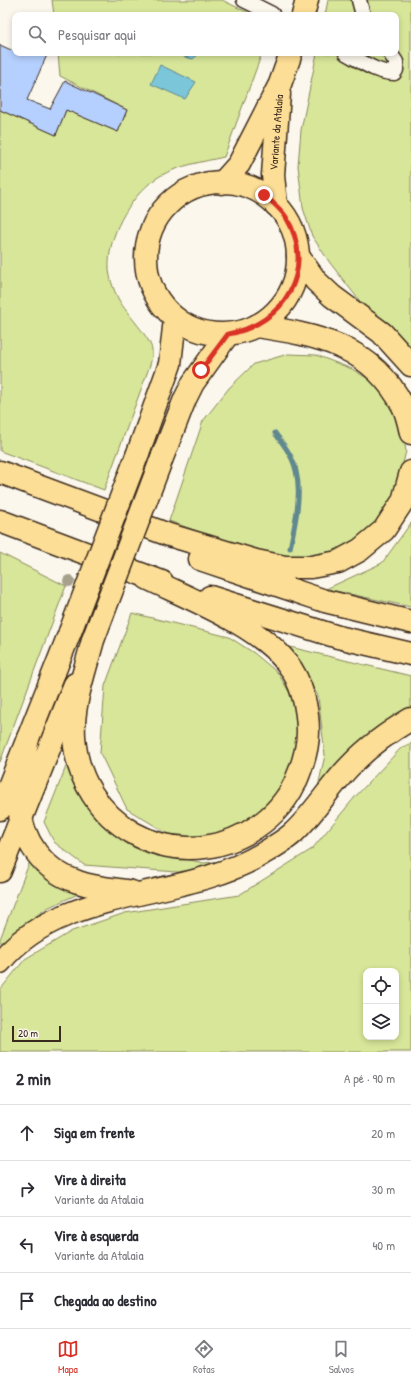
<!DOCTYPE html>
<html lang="pt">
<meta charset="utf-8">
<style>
body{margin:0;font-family:"Patrick Hand",sans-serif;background:#f7f7f7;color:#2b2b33}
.controls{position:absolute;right:12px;bottom:12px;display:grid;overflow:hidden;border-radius:8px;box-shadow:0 2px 6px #0003}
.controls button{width:36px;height:36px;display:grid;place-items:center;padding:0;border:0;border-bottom:1px solid #e1e1e2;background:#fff;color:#2b2b33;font:20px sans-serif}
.scale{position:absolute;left:12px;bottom:10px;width:49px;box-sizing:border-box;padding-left:4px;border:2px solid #3b2a1e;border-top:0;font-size:11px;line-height:14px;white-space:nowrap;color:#3b2a1e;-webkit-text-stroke:3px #fbf7ec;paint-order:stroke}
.stop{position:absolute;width:12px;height:12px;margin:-9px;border:3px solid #d93025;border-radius:50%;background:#fff}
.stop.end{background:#d93025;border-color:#fff;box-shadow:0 1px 4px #0008}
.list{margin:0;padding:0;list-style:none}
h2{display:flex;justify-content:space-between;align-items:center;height:52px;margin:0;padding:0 16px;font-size:17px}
h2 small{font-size:13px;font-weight:400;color:#7c7c81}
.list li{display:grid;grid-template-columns:26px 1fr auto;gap:12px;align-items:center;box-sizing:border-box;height:56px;padding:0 16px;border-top:1px solid #e1e1e2}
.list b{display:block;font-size:15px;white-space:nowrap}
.list p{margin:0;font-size:13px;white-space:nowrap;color:#7c7c81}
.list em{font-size:13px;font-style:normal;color:#7c7c81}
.icon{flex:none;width:22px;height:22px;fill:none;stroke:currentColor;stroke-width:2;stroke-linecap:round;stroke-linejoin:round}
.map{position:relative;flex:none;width:411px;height:1052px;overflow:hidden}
.search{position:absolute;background:#fff;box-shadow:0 2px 6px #0003;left:12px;right:12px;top:12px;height:44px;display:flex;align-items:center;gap:10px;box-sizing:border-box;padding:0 14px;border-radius:8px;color:#7c7c81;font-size:15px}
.sheet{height:276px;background:#fff}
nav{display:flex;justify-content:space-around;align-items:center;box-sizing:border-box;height:56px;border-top:1px solid #e1e1e2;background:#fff;font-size:11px;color:#7c7c81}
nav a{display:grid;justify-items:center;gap:2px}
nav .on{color:#d93025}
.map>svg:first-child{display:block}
.green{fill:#d7e699;stroke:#89885c;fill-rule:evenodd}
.water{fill:#7bc6da;stroke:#61888f}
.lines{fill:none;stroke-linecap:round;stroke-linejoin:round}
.stream{stroke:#61888f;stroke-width:5}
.building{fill:#b5d0fe;stroke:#3b2a1e}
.minor-casing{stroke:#3b2a1e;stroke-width:17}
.primary-casing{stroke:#3b2a1e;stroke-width:25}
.motorway-casing{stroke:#3b2a1e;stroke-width:25}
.minor{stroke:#fbf7ec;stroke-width:14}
.primary{stroke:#fdde96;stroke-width:22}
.motorway{stroke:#fdde96;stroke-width:22}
.primary-bridge-casing{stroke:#3b2a1e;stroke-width:25;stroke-linecap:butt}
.primary-bridge{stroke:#fdde96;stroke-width:22}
.tree{fill:#a7a08c}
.route{stroke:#d93025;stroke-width:5}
.labels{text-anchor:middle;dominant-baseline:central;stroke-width:3.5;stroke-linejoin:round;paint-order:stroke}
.street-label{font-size:11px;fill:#3b2a1e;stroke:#fbf7ec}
</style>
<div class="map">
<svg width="411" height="1052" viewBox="0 0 411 1052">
<rect width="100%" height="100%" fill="#fbf7ec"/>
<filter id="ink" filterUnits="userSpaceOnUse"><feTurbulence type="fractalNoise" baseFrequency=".025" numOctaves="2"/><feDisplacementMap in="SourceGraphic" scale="8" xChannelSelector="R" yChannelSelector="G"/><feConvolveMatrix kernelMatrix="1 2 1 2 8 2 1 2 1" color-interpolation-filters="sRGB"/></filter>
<g filter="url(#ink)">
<path class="green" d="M52,0H222L253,15H54Z
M328,0H411V352L366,309L330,263L312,236L303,208L298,166L301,130L317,53H396V15H325Z
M58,53H262L224,157C202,162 180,165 160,176C133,192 110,231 109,262C108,275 113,289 119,300C126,313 151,338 152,350C153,355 151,361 150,365L104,490L0,451V110L56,135L66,110L118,132L127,110L60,76Z
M288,354L316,355L352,369L370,380L399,414L406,451L393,505L360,543L319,558L275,559L169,521L203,421L229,388L254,364Z
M411,523V607L326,589L382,563Z
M0,553L66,586L0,762Z
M132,613L229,637L254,653L278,673L298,707V756L276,800L240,832L180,841L127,809L100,753L105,686Z
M290,647L411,676V712L316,796L325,755L318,696Z
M411,743V1052H0V990L25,959L72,931L125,913L239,895L312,849L355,797L401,748ZM366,971H396V1037H366Z
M69,759L79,795L111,828L152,852L204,863L238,859L190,873L84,865L54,842L44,822Z
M30,861L45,878L87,890L47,908L29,921L0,948V939Z"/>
<path class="water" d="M181,53H200L193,59L184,57Z
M160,65L196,82L185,99L151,84Z"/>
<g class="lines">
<path class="stream" d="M275,433C283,444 293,456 296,471C302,495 295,524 290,548"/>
</g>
<path class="building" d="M0,45L20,54L44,53L47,55L27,100L50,109L65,81L127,110L118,132L66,110L56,135L0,110Z"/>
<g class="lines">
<defs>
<path id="minor" d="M244,0L272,14
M359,0L363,15
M346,53C361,61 376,73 394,73L396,70V62L390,53"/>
<g id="primary">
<path d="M303,15L307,0"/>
<circle cx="222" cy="258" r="76"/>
<path d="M222,183L239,164L280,84L291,53"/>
<path id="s1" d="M276,205L273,175L279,94"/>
<path d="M138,453L170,364L175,318"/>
<path d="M160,463L185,399L193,383L228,334"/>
<path d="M0,809L70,632"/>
<path d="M0,871L75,684"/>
</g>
<path id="motorway" d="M298,256L316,281L332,296L382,333L411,365
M256,326C318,335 372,346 403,406C407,414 409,424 411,433
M0,472L169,535L256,561L285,567H311L338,562L360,550L384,530L403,501L411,472
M0,521L162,582
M200,559L325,601L411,622
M210,597L338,637L411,654
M93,640C85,671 72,705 74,736C79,824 170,875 247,833C268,821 285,804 295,783C302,767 308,750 308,732C308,709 302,682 287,663C258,625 190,599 147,578
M28,738C24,759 16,783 19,805C22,841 43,871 78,882C95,888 114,889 132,892
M0,962C63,885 182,902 262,854C272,848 284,841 292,834C314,814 330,786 351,765C369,746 389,732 411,719"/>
</defs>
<use href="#minor" class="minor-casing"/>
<use href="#primary" class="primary-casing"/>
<use href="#motorway" class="motorway-casing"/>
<use href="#minor" class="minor"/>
<use href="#primary" class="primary"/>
<use href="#motorway" class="motorway"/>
<defs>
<path id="primary-bridge" d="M70,632L138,453
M93,640L160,463"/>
</defs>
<use href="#primary-bridge" class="primary-bridge-casing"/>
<use href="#primary-bridge" class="primary-bridge"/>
</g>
<circle class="tree" cx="69" cy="581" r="6"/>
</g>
<g class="lines" filter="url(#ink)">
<path class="route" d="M201,370L228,334C285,324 317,269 286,217C280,208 272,202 264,195"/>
</g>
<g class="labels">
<g class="street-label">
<text stroke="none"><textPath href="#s1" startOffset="73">Variante da Atalaia</textPath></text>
</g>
</g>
</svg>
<div class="controls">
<button><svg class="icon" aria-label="locate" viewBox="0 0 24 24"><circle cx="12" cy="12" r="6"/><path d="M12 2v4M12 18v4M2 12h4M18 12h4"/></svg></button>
<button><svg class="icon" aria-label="layers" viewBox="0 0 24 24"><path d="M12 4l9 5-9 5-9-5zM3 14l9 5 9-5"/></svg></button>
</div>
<div class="scale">20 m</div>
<div class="stop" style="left:201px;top:370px"></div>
<div class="stop end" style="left:264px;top:195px"></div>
<div class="search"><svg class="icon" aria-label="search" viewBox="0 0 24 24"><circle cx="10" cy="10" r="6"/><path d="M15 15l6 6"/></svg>Pesquisar aqui</div>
</div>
<section class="sheet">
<h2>2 min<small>A pé · 90 m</small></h2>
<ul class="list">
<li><svg class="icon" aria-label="ahead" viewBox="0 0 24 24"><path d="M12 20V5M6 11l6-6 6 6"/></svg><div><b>Siga em frente</b></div><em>20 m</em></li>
<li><svg class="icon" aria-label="right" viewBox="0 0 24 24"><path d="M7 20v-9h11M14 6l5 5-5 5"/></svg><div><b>Vire à direita</b><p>Variante da Atalaia</p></div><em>30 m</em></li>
<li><svg class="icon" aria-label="left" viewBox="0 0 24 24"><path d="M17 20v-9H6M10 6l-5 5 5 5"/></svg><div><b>Vire à esquerda</b><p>Variante da Atalaia</p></div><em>40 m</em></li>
<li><svg class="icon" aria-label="arrive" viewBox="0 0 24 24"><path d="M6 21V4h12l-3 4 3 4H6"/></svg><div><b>Chegada ao destino</b></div></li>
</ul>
</section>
<nav>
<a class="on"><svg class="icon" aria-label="map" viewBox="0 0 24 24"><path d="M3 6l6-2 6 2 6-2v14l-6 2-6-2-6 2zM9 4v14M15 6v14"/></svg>Mapa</a>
<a><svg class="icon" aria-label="directions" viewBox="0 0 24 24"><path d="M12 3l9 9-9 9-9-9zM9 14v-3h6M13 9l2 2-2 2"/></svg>Rotas</a>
<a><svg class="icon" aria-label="saved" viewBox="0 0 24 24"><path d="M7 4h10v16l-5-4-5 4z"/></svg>Salvos</a>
</nav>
